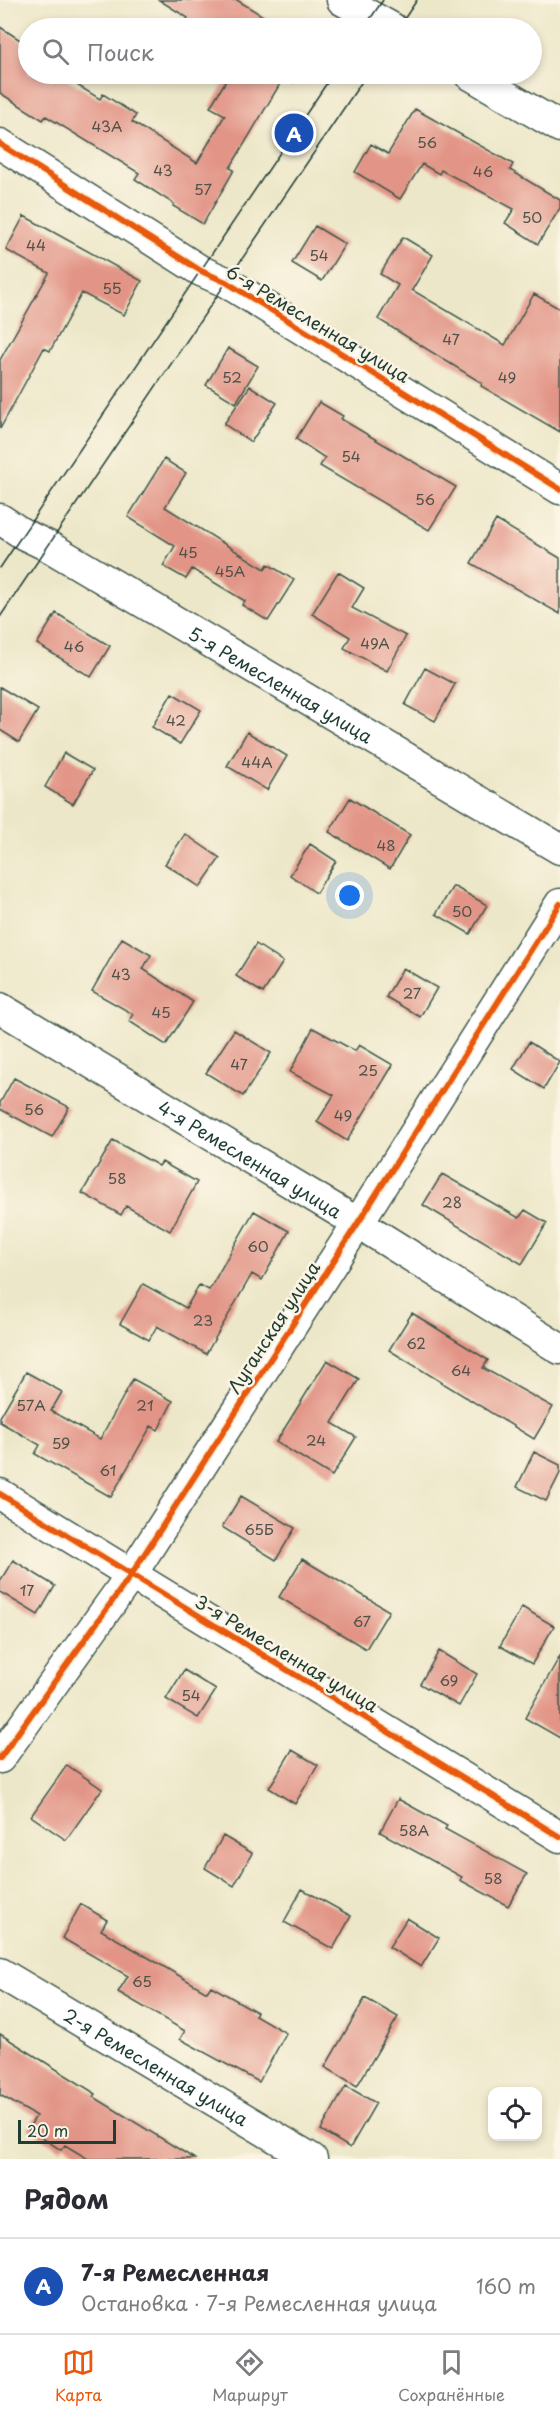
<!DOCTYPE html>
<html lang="ru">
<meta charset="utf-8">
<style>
body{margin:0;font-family:"Playpen Sans",sans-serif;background:#f2f2f3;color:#2b2b33}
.controls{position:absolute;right:18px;bottom:18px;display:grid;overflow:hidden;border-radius:12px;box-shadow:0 3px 9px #0003}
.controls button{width:54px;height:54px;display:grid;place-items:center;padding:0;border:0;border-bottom:2px solid #e1e1e2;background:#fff;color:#2b2b33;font:30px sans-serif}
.scale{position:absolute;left:18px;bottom:15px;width:98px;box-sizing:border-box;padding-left:6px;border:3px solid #1f3d34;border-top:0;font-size:16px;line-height:21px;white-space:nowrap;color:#1f3d34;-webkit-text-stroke:4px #fcf5e5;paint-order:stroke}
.you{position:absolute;left:350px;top:896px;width:21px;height:21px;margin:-15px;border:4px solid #fff;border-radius:50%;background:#1a73e8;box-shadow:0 0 0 9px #1a73e833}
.badge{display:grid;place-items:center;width:39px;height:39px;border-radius:50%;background:#ea580c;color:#fff;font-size:20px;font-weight:700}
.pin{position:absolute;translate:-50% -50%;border:3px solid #fff;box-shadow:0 2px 6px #0006}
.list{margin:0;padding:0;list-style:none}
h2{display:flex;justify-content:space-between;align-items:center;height:78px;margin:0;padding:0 24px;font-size:26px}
h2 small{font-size:20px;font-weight:400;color:#7c7c81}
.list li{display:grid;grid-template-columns:39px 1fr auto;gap:18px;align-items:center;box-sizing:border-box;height:96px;padding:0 24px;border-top:2px solid #e1e1e2}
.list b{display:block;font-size:22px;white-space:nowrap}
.list p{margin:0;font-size:20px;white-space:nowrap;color:#7c7c81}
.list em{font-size:20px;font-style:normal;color:#7c7c81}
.icon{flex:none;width:33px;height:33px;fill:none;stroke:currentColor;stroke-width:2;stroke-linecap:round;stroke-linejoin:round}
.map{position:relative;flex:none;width:560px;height:2159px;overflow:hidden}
.search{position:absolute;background:#fff;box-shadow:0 3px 9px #0003;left:18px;right:18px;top:18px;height:66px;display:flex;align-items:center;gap:15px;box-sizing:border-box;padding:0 21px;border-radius:33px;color:#7c7c81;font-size:22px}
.sheet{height:174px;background:#fff}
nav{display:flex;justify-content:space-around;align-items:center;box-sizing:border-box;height:84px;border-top:2px solid #e1e1e2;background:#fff;font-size:16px;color:#7c7c81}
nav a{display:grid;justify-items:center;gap:3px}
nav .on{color:#ea580c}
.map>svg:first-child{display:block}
.building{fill:#e29587}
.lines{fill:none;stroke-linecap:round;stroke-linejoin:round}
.street-casing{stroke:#3e564a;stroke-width:33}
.street{stroke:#fff;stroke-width:30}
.tram{stroke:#1f3d34;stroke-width:1.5}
.cycleway-casing{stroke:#fcf5e5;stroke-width:10}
.cycleway{stroke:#e8590c;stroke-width:6}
.labels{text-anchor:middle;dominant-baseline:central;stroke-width:5;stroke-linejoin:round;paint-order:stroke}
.number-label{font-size:15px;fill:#505349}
.street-label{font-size:18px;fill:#1f3d34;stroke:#fcf5e5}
</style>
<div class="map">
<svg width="560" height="2159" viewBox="0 0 560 2159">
<rect width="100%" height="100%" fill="#fcf5e5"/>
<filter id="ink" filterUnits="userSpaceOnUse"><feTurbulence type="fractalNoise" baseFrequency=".0167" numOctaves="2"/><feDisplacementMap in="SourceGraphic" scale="12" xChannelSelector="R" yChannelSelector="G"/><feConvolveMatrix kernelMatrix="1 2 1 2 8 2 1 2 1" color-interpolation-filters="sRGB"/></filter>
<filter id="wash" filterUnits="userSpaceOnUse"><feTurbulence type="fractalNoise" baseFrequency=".008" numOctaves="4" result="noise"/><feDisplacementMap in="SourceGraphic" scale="24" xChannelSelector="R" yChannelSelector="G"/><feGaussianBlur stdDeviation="1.35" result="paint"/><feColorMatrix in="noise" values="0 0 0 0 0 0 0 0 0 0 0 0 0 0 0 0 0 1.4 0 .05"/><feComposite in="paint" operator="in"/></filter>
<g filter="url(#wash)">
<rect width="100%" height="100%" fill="#ede7c9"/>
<g id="blocks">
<path class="building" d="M159,0H237L282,28H182L188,18Z
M0,27L28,45V74H59L100,99L103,94L136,115L132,122L197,163L225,115L210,107L230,74H300L294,83L284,77L230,168L234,170L203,224L173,206L174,204L135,179L139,173L46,116L43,120L0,93Z
M415,109L513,164L510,170L560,200V208L538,244L505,223L514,209L441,170L439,174L422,164L400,199L355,172L371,144L388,154Z
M24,216L142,281L124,315L82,293L50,351L44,348L0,429V360L49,273L6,250Z
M315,226L345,244L322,281L292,263Z
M403,237L433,255L412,290L505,345L534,294L560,309V432L481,386L482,383L378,319L398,285L380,274Z
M228,348L258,366L236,403L206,385Z
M250,386L277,403L251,442L224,424Z
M319,402L343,416L341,419L456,487L429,530L320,466L325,458L296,439Z
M164,459L186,473L165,507L265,569L268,564L294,580L268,621L242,605L245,601L192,569L186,579L163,566L175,546L128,517Z
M496,520L560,558V614L471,563Z
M338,572L364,588L352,608L406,636L387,671L344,648L350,637L312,614Z
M56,613L110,646L91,677L37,644Z
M425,668L455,684L435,721L405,705Z
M0,687L38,710L19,742L0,730Z
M172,693L201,710L180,744L152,727Z
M247,732L287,756L267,790L227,766Z
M64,753L93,770L73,804L45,787Z
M350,798L410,835L390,869L329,832Z
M185,834L220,858L200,887L165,864Z
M310,844L336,861L316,893L290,875Z
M453,886L487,905L470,934L436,914Z
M122,938L151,955L143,969L193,1002L166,1045L129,1021L133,1014L92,991Z
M256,944L283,962L263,993L236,976Z
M403,968L437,988L420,1017L386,997Z
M313,1028L355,1051L359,1045L393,1065L347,1141L317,1122L334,1095L290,1072Z
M234,1030L271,1053L243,1096L206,1073Z
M529,1042L560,1062L544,1089L513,1069Z
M14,1078L69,1107L52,1137L0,1109V1103Z
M113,1140L159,1166L162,1162L197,1182L170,1231L126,1206L121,1215L82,1193Z
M442,1174L519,1218L525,1210L547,1223L522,1264L423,1205Z
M254,1211L289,1231L262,1280L252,1274L206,1354L157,1326L149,1340L120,1324L143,1284L186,1308L199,1285L209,1290Z
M412,1313L488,1360L483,1368L553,1407L534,1439L389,1350Z
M327,1360L359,1379L332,1423L356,1437L332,1476L276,1442Z
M26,1372L62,1392L51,1411L100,1439L133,1379L173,1401L158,1430L151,1426L111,1497L35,1454L40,1445L0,1422V1417Z
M534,1452L560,1465V1473L546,1501L517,1487Z
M241,1496L295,1528L276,1560L222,1527Z
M302,1559L389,1611L366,1649L279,1597Z
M13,1560L55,1586L38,1615L0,1592V1581Z
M522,1607L554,1626L532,1664L500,1646Z
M439,1651L477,1674L459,1706L420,1684Z
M560,1656V1738L525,1718Z
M184,1670L216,1690L198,1718L166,1699Z
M292,1750L318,1765L295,1804L269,1788Z
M67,1765L102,1789L66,1840L31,1816Z
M398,1799L447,1826L445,1829L527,1874L508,1906L460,1880L462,1877L380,1832Z
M223,1836L252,1853L234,1886L205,1868Z
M302,1889L351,1916L333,1949L284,1922Z
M81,1904L107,1920L101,1930L207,1992L211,1986L257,2012L255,2015L286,2033L259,2082L180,2039L185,2031L118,1992L128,1976L62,1938Z
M407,1918L439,1938L421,1967L389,1947Z
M365,1998L398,2017L357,2086L325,2067Z
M0,2034L96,2094L94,2097L195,2159H88L65,2145L61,2150L28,2129L36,2116L0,2095Z
M346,2086L376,2103L350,2148L321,2130Z"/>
</g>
</g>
<g filter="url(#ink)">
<use href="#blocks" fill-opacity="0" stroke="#3e564a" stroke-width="1.5"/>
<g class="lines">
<defs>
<g id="street">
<path d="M342,0L392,28"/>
<path d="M469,74L560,127"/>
<path d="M0,144L201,271L226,282L560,489"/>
<path id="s1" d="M0,519L23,534L48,546L560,849"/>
<path id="s2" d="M0,1008L358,1223L560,1349"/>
<path d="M0,1494L560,1837"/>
<path d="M0,1758L131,1575L358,1223L560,904"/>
<path id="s3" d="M0,1973L312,2159"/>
</g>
</defs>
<use href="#street" class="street-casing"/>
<use href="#street" class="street"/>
<path class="tram" d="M364,28L383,0
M398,28L417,0
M0,568L333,74
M0,617L367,74"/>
<defs>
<path id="cycleway" d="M0,144L201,271L226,282L560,489
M0,1494L560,1837
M0,1758L131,1575L358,1223L560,904"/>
</defs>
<use href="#cycleway" class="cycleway-casing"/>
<use href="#cycleway" class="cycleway"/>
</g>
</g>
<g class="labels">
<g class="number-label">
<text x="107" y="125">43А</text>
<text x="427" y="141">56</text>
<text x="163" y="169">43</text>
<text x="483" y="170">46</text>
<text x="203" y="188">57</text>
<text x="532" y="216">50</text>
<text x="36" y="244">44</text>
<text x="319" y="254">54</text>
<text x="112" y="287">55</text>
<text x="451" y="338">47</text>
<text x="232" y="376">52</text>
<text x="507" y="376">49</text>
<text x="351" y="455">54</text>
<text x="425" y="498">56</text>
<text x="188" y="551">45</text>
<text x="230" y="570">45А</text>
<text x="375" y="642">49А</text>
<text x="74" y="645">46</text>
<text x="176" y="719">42</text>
<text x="257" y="761">44А</text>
<text x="386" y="844">48</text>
<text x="462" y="910">50</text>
<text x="121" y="973">43</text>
<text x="412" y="992">27</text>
<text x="161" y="1011">45</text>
<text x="239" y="1063">47</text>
<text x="368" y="1069">25</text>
<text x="34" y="1108">56</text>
<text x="343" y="1114">49</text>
<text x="117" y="1177">58</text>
<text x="452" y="1201">28</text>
<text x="258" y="1245">60</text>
<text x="203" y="1319">23</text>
<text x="416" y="1342">62</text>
<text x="461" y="1369">64</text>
<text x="31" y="1404">57А</text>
<text x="145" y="1404">21</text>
<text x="316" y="1439">24</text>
<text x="61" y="1442">59</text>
<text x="108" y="1469">61</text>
<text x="259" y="1528">65Б</text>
<text x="27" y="1589">17</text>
<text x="362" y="1620">67</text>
<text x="449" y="1679">69</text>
<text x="191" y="1694">54</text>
<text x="414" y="1829">58А</text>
<text x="493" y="1877">58</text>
<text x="142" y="1980">65</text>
</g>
<g class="street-label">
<text transform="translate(318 323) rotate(31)">6-я Ремесленная улица</text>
<text stroke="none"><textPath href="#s1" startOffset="326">5-я Ремесленная улица</textPath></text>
<text stroke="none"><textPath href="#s2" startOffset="292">4-я Ремесленная улица</textPath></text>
<text transform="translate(273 1327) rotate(-57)">Луганская улица</text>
<text transform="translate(287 1653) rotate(31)">3-я Ремесленная улица</text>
<text stroke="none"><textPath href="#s3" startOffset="182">2-я Ремесленная улица</textPath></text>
</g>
</g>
</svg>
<div class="controls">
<button><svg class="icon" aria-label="locate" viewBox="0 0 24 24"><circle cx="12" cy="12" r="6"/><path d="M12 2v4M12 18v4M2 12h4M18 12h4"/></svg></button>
</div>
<div class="scale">20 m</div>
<div class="you"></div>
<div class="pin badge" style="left:294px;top:133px;background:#1a4fb4">A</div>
<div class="search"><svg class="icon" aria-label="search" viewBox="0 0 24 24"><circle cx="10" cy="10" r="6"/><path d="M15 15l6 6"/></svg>Поиск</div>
</div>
<section class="sheet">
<h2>Рядом<small></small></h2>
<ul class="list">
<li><span class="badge" style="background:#1a4fb4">A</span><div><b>7-я Ремесленная</b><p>Остановка · 7-я Ремесленная улица</p></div><em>160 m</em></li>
</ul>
</section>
<nav>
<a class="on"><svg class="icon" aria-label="map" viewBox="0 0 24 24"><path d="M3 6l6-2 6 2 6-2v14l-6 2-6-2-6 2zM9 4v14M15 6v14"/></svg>Карта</a>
<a><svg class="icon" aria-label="directions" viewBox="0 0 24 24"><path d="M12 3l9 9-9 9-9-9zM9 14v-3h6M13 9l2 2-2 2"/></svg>Маршрут</a>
<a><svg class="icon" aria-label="saved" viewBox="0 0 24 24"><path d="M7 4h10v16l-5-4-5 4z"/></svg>Сохранённые</a>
</nav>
